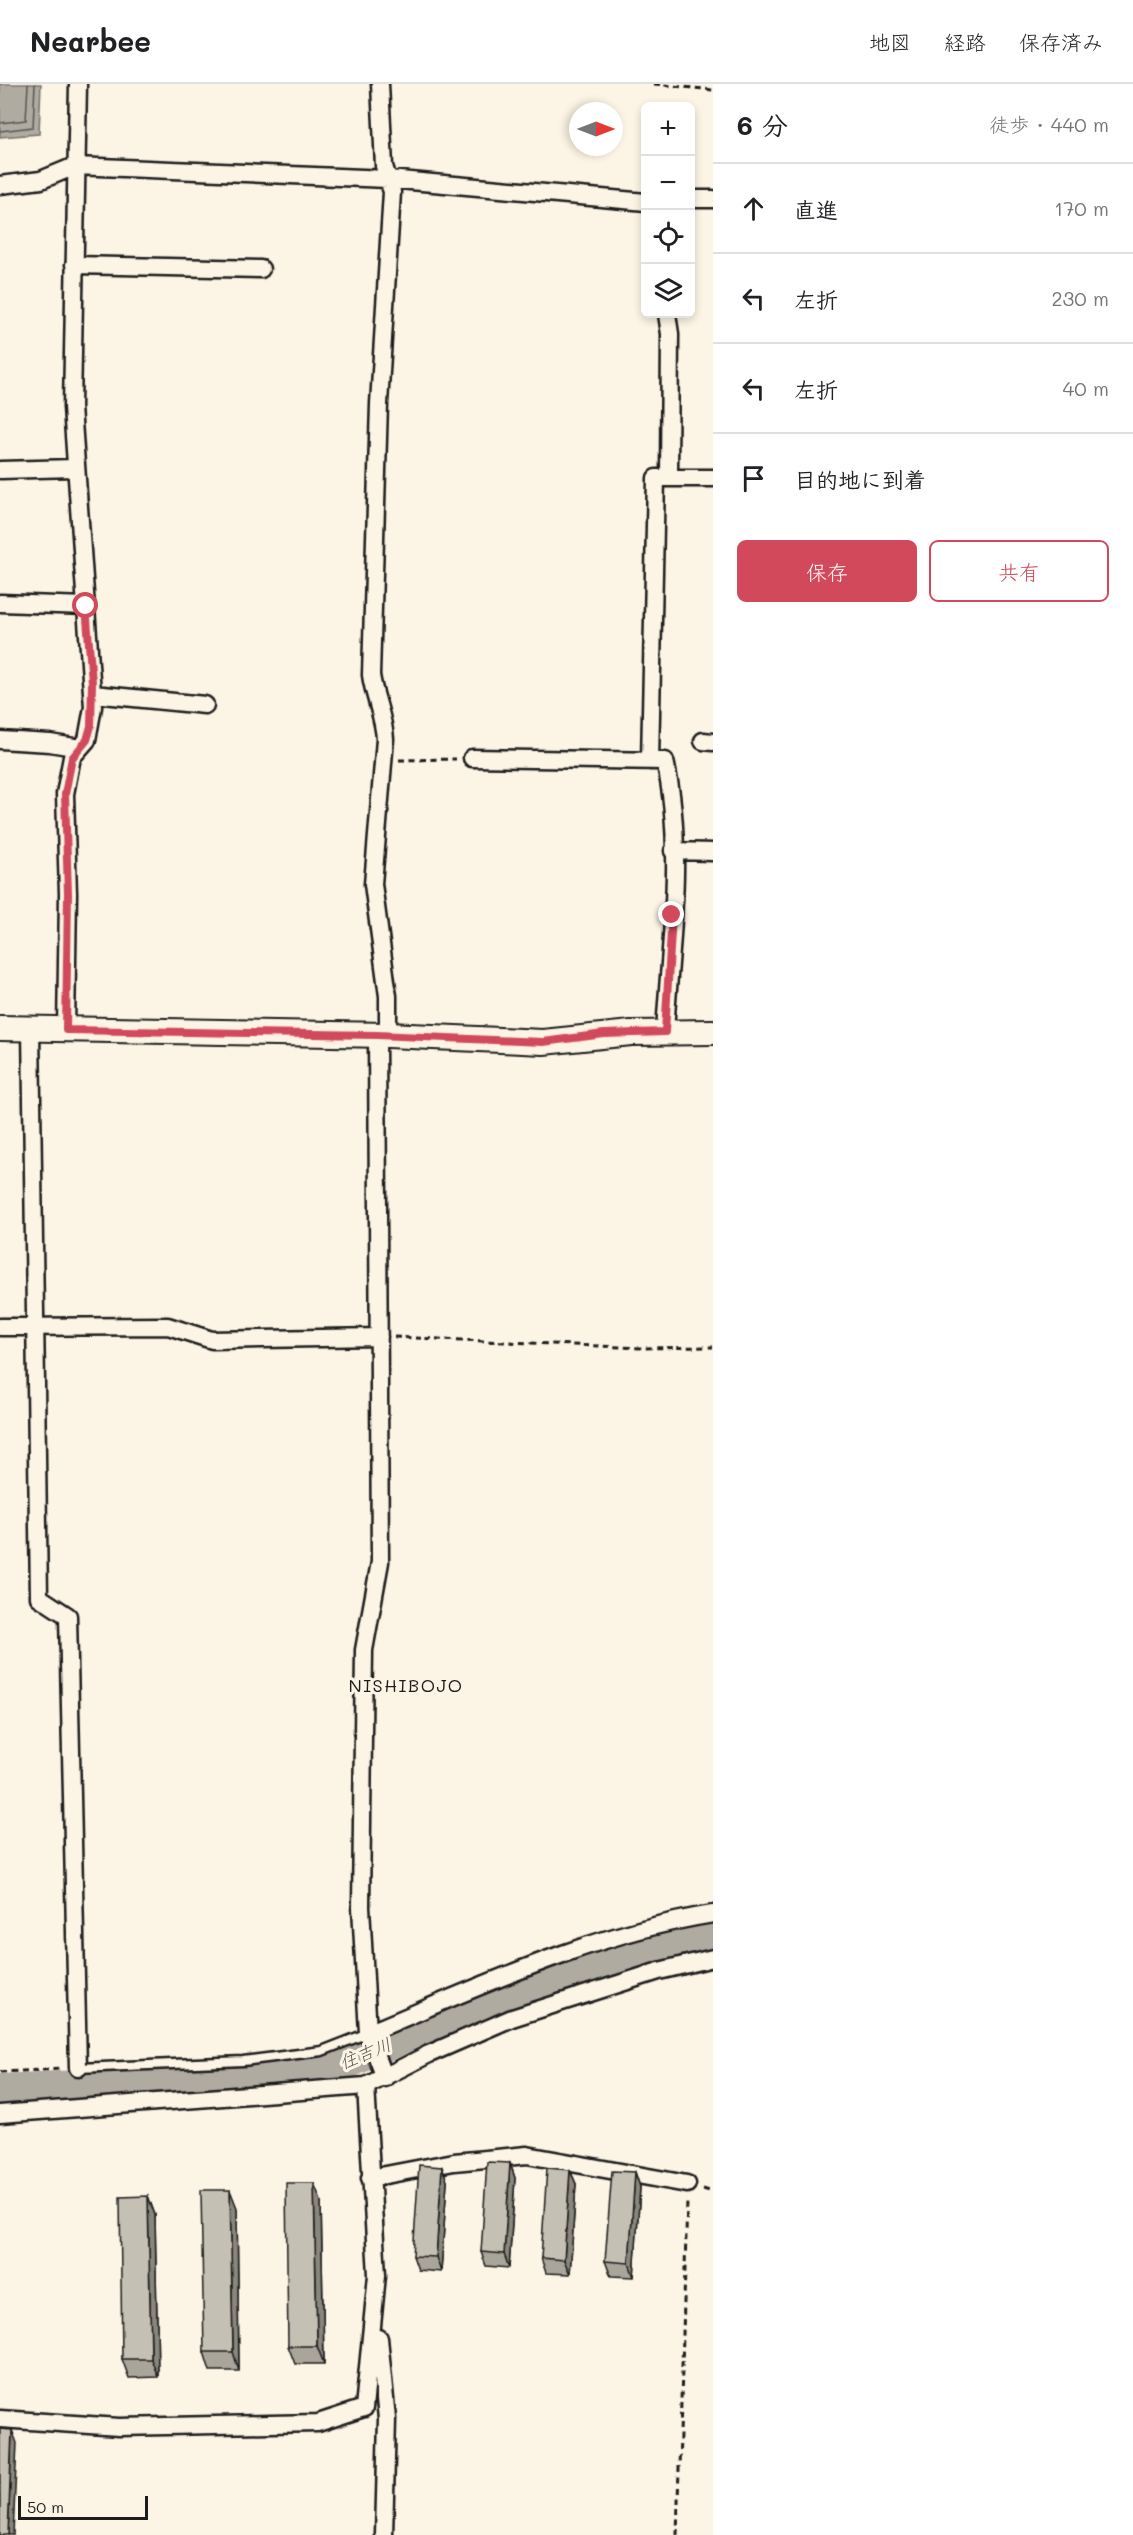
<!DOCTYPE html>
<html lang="ja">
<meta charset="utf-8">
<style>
body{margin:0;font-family:Mali,"Klee One",sans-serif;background:#f2f2f2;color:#202124}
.controls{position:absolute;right:18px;top:18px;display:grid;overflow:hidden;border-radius:9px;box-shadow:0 3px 9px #0003}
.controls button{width:54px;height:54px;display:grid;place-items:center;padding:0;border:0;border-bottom:2px solid #e0e0e0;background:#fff;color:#202124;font:30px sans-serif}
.compass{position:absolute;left:569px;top:18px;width:54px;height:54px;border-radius:50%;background:#fff;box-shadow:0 3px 9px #0003;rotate:90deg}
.scale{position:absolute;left:18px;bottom:15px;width:130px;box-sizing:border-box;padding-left:6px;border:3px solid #1c1c1c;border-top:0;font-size:16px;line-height:21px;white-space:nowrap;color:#1c1c1c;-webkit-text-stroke:4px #fcf5e5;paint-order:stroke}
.stop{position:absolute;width:18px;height:18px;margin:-14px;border:4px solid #d1495b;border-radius:50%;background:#fff}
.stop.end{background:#d1495b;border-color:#fff;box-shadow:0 2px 6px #0008}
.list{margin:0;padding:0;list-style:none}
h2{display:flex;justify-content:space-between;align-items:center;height:78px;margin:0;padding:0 24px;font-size:26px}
h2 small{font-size:20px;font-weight:400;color:#757577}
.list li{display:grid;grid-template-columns:39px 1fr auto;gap:18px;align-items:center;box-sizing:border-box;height:90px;padding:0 24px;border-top:2px solid #e0e0e0}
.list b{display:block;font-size:22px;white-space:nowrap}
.list em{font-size:20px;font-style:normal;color:#757577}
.actions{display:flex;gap:12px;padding:18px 24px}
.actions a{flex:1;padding:14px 0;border:2px solid #d1495b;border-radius:9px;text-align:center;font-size:21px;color:#d1495b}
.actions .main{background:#d1495b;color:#fff}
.icon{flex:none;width:33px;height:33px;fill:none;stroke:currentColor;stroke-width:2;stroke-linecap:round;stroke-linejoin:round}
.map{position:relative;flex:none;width:713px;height:2451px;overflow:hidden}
header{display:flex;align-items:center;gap:36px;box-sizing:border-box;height:84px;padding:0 30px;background:#fff;border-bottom:2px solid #e0e0e0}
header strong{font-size:28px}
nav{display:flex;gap:33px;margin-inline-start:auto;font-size:21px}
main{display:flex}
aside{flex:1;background:#fff}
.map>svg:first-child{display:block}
.water{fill:#b0aba1;stroke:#75726c;stroke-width:1.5}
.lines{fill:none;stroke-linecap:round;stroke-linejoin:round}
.shore{stroke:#575551;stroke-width:1.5}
.river{stroke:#b0aba1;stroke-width:32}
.lane-casing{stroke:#1c1c1c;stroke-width:13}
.street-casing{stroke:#1c1c1c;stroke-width:21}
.secondary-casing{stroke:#1c1c1c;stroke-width:28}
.path{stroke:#1c1c1c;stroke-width:3;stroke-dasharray:6 4.5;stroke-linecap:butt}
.lane{stroke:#fcf5e5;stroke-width:8}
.street{stroke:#fcf5e5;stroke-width:16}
.secondary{stroke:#fcf5e5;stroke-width:24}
.wall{fill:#a9a59a;stroke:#1c1c1c;stroke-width:1.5}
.shaded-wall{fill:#89867d;stroke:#1c1c1c;stroke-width:1.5}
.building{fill:#c4c0b3;stroke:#1c1c1c;stroke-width:1.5}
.route{stroke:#d1495b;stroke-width:8}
.labels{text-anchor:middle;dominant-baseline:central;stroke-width:6;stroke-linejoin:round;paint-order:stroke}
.neighbourhood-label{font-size:18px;letter-spacing:1.5px;fill:#1c1c1c;stroke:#fcf5e5}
.water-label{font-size:18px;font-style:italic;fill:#575551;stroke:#fcf5e5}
</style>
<header>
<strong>Nearbee</strong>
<nav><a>地図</a><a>経路</a><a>保存済み</a></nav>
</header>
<main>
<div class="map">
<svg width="713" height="2451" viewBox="0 0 713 2451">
<rect width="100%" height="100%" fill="#fcf5e5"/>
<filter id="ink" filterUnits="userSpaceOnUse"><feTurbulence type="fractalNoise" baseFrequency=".0167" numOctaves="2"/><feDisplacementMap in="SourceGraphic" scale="12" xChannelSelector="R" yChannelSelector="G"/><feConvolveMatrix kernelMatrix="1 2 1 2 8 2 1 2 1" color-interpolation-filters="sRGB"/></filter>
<g filter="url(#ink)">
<path class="water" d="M0,0H41L39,50L0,53Z"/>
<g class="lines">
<path class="shore" d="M0,39L26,36L28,0
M0,47L33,43L35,0"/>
<path class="river" d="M0,2006L253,1993L343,1981L482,1918L606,1877L713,1851"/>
<defs>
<path id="lane" d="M78,1984L243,1977L322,1967L368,1949"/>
<path id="street" d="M380,0L384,82L392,108L379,320L371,591C374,613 384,633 385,655L373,800L388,912V951
M0,101L41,96L75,82L388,95L646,118
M690,115H713
M74,181L261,185
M667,230L670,250L669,394
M0,386L75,384
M0,519L86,522
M93,610L205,621
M0,656L50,659L80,664
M703,657L713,658
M472,674L665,677C685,764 670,860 665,948
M650,677L656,394H713
M673,767L713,768
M31,945L39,1513L68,1532L78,1984
M66,946L68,810L65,710L72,673L87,656L93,623L72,323L78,0
M377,951L380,1478L364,1566L361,1823L368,1949L385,1994
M0,1243L168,1242L212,1256L379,1253
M368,1949C479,1903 593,1849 713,1830
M0,2030L366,2002L429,1970L512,1934L659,1887L713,1874
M370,2094L454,2078L527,2071L687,2100
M379,2254L387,2335L384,2451
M0,2335L119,2343L318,2339L364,2324L377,2191L366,2002"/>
<path id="secondary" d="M0,944L388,951L543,958L631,949L713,948"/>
</defs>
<use href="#lane" class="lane-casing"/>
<use href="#street" class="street-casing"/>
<use href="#secondary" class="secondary-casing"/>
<path class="path" d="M654,0L713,6
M399,676L456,675
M394,1253L642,1264L713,1263
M0,1988L61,1985
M703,2105L713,2108
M677,2451L687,2117"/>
<use href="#lane" class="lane"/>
<use href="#street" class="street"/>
<use href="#secondary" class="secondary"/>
</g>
<path class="wall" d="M510,2079L515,2094L509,2184L486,2182L481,2168Z
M442,2083L447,2097L441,2188L418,2186L413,2172Z
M570,2086L576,2100L570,2190L546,2189L541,2174Z
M635,2088L640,2103L634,2193L611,2192L605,2177Z
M148,2112L155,2131L158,2293L129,2294L122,2275Z
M321,2117L324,2280H295L288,2262Z
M237,2124L239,2287H210L204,2268Z"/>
<path class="shaded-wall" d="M510,2079L515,2094L509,2184L504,2170Z
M442,2083L447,2097L441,2188L436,2173Z
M570,2086L576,2100L570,2190L564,2176Z
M635,2088L640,2103L634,2193L629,2179Z
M314,2099L321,2117L324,2280L317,2262Z
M230,2106L237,2124L239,2287L233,2268Z
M148,2112L155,2131L158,2293L151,2275Z
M12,2346L17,2359L13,2451H8Z"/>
<path class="building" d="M487,2078L510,2079L504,2170L481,2168Z
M419,2081L442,2083L436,2173L413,2172Z
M547,2084L570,2086L564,2176L541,2174Z
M612,2087L635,2088L629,2179L605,2177Z
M286,2099H314L317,2262H288Z
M201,2106H230L233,2268H204Z
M148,2112L151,2275H122L120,2113Z
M0,2345L12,2346L8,2451H0Z"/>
</g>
<g class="lines" filter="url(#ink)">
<path class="route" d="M86,522L92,599L91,642L87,656L72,674L65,710L68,810L66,946L377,951L543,958L604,950L665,948L672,831"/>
</g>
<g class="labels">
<g class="neighbourhood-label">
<text x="406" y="1601">NISHIBOJO</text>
</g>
<g class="water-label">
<text transform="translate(365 1969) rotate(-22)">住吉川</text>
</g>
</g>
</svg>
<div class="controls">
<button>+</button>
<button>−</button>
<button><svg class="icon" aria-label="locate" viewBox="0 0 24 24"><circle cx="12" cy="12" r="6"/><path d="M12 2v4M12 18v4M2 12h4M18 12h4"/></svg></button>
<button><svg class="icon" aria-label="layers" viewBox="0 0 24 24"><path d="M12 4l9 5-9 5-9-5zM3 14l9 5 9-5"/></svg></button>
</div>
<svg class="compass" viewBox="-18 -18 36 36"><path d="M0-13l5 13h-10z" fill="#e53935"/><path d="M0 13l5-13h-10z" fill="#757577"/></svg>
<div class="scale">50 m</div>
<div class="stop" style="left:86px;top:522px"></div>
<div class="stop end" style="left:672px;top:831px"></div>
</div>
<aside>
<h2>6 分<small>徒歩 · 440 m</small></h2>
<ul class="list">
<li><svg class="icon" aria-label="ahead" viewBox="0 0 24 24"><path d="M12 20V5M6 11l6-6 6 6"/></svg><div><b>直進</b></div><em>170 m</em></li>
<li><svg class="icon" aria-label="left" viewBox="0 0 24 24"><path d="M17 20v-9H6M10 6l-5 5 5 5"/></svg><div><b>左折</b></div><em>230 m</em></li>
<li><svg class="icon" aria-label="left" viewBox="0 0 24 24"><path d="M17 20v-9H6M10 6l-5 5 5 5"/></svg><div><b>左折</b></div><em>40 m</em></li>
<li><svg class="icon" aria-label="arrive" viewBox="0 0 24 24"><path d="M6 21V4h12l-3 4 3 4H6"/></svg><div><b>目的地に到着</b></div></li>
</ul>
<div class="actions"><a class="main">保存</a><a>共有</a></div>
</aside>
</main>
